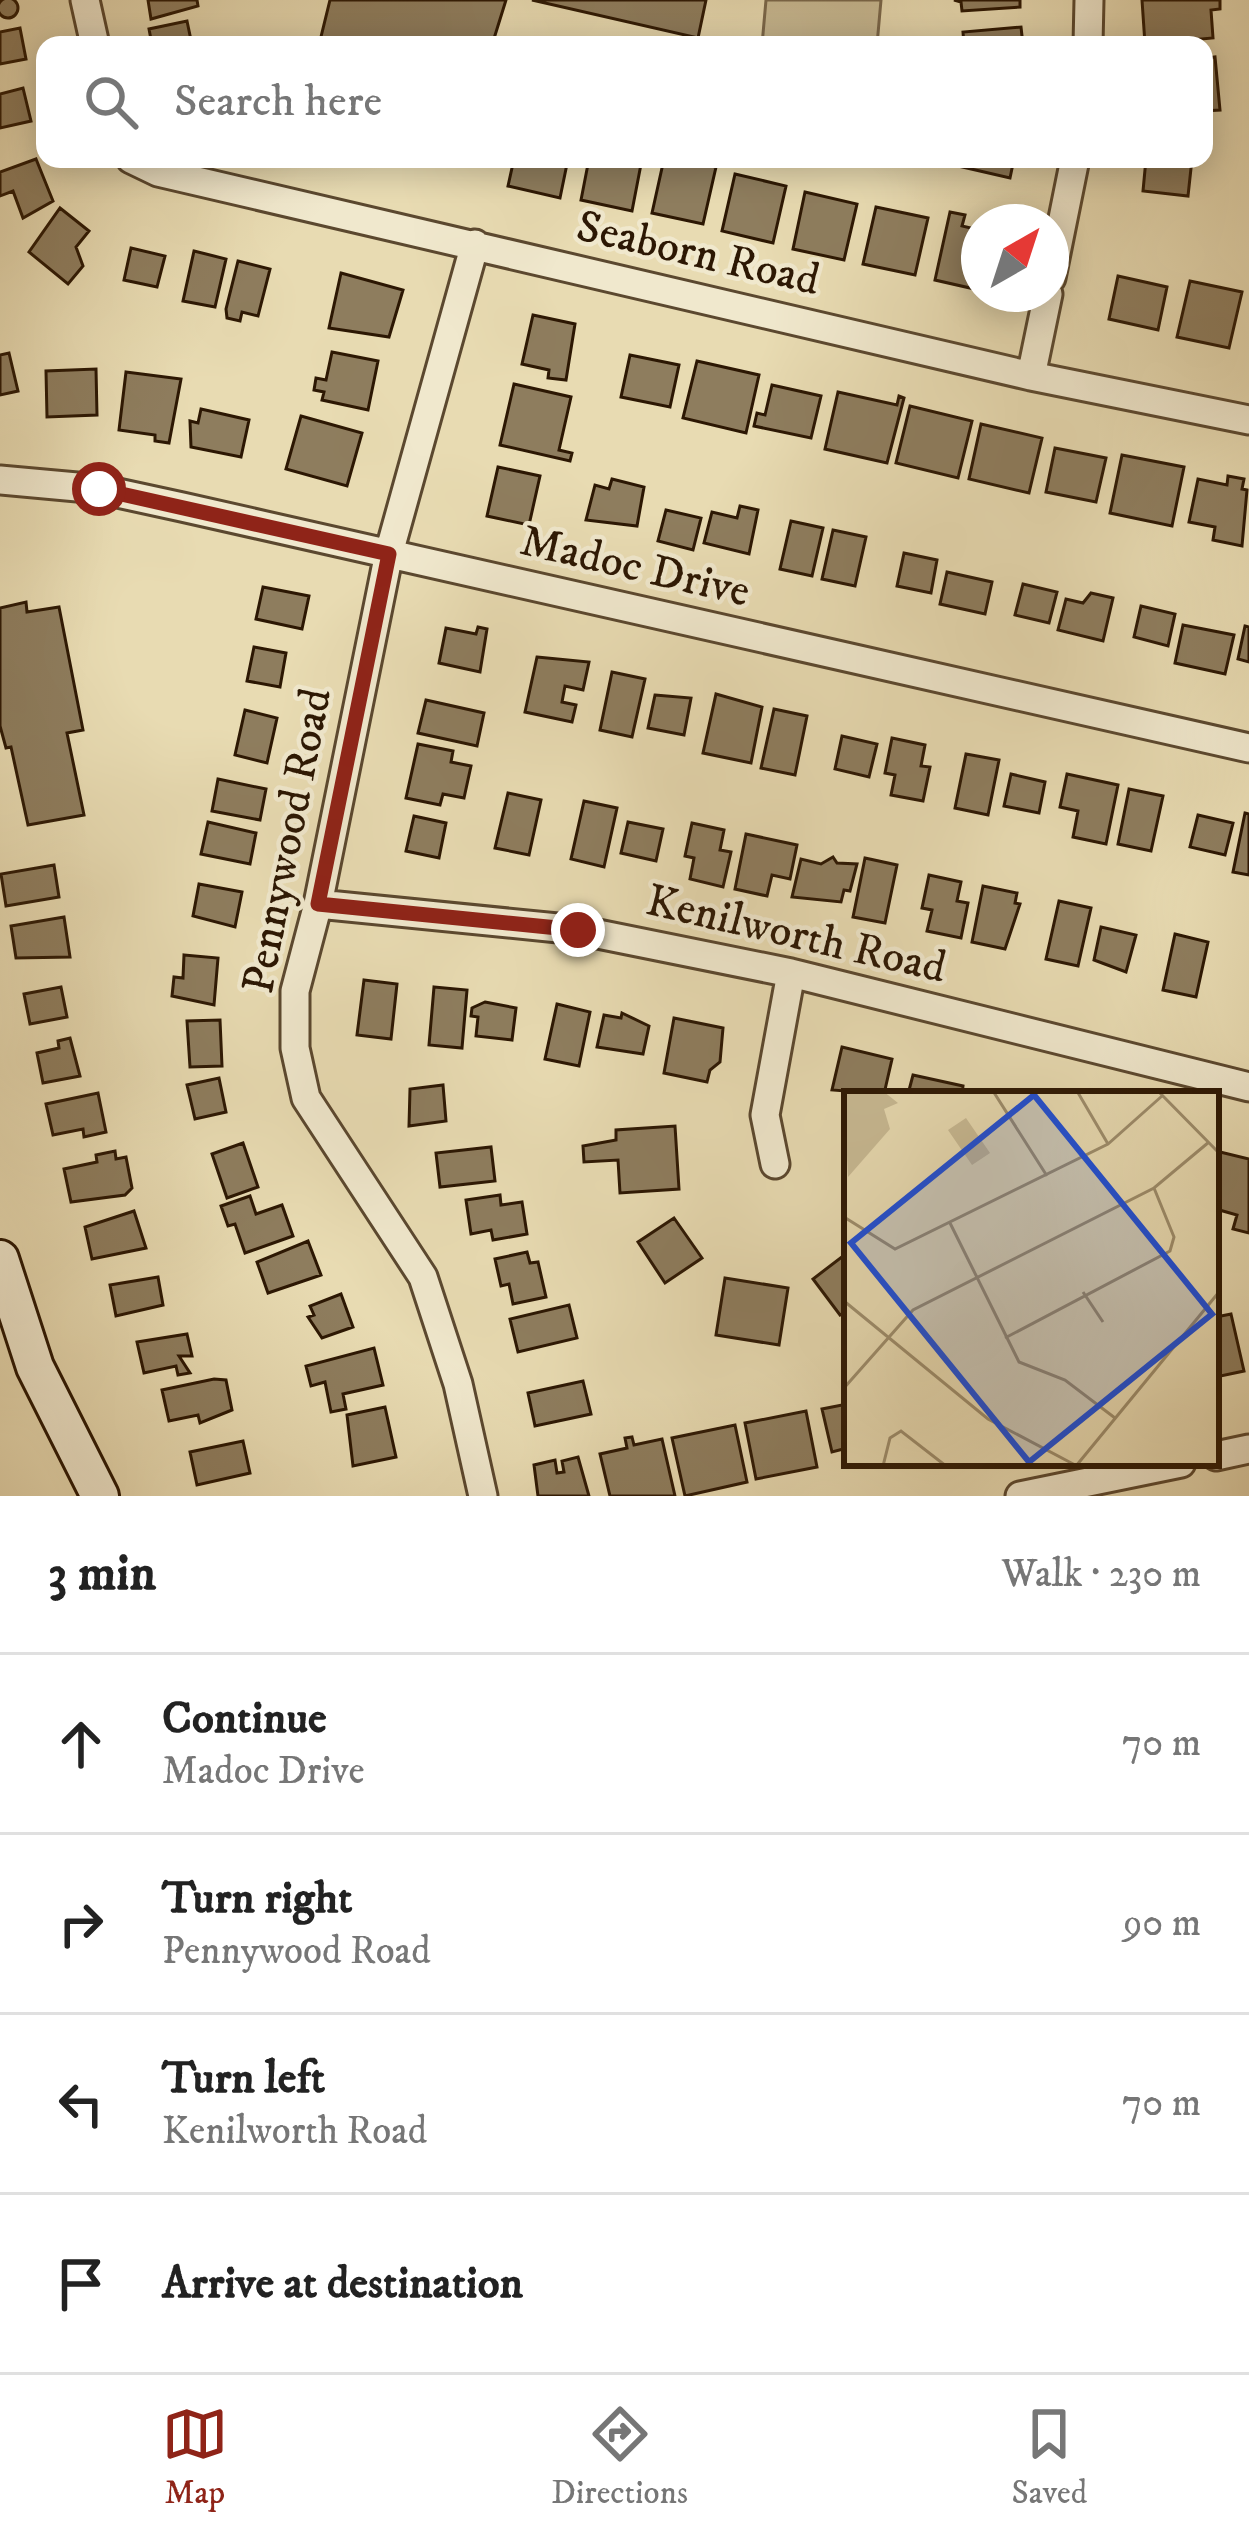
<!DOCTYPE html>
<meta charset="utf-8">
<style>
body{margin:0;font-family:"IM FELL DW Pica",serif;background:#f6f6f6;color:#222}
.compass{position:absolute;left:961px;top:204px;width:108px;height:108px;border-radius:50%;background:#fff;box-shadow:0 6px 30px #0003;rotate:39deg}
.stop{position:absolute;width:36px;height:36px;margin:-27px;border:9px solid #8f2418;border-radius:50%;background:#fff}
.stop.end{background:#8f2418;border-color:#fff;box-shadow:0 3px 12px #0008}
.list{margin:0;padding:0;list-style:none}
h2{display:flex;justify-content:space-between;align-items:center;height:156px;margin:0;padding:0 48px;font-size:51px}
h2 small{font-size:39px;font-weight:400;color:#767676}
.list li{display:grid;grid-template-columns:78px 1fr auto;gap:36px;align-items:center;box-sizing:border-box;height:180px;padding:0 48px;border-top:3px solid #e0e0e0}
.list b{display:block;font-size:45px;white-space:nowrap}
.list p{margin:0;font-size:39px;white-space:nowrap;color:#767676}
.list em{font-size:39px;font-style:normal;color:#767676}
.icon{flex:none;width:66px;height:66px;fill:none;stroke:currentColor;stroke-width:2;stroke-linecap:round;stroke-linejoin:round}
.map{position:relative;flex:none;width:1249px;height:1496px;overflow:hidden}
.search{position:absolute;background:#fff;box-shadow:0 6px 30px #0003;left:36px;right:36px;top:36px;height:132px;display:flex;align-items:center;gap:30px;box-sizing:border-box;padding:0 42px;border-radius:24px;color:#767676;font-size:45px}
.sheet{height:876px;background:#fff}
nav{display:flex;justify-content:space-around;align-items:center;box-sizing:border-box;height:168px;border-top:3px solid #e0e0e0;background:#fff;font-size:33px;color:#767676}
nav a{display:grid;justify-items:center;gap:6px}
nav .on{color:#8f2418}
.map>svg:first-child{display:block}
.green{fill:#c8ba94;stroke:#7a684c;stroke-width:3}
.building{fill:#8e7d5e;stroke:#2c1703;stroke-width:3}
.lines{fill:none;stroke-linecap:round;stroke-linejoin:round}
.street-casing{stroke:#5b482f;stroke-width:33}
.secondary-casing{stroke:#2c1703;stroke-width:42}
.street{stroke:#f0e8cd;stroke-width:27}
.secondary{stroke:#f0e8cd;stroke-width:36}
.route{stroke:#8f2418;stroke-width:15}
.labels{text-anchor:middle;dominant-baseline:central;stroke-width:9;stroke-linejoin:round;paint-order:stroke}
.street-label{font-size:45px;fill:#2c1703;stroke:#f0e8cd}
.inset-road{fill:none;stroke:#9d8d6c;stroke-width:3}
.view{fill:#1d4ed8;fill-opacity:0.15;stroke:#1d4ed8;stroke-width:6}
.inset-edge{fill:none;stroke:#2c1703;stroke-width:6}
</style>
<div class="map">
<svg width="1249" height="1496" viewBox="0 0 1249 1496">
<rect width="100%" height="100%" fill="#e8dbb2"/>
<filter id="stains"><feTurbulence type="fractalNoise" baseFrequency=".00167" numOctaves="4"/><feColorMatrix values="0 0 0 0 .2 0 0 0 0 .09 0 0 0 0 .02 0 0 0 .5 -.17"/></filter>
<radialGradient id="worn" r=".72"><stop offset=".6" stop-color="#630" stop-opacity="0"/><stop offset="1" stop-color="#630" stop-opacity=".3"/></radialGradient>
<path class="green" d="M766,0H881L877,45H762Z"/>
<path class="building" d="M-2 8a10 10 0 1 1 20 0a10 10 0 1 1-20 0Z
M148,0H197L198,6L151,19Z
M330,0H506L492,45H319Z
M532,0H706L698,38Z
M954,0H1020V7L962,11L961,2Z
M1142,0H1220V9L1211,10L1213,38L1145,44Z
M187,21L192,45H152L149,29Z
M1021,27L1023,45H964L963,32Z
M20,28L26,59L0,64V32Z
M1215,57L1220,110L1204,111V58Z
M23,88L31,121L0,128V94Z
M36,159L53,201L23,218L13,191L0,196V172Z
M514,159H568L560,198L508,186Z
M589,159H642L632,211L581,200Z
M664,159L716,167L703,224L652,213Z
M955,159H1014L1010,178L954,165Z
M1146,159H1192L1188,196L1143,191Z
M735,174L786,186L773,243L722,231Z
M805,192L857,204L844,260L793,249Z
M876,207L928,218L915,275L863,264Z
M60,208L89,231L76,247L83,266L68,284L29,252Z
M950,212L965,215L962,226L979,230V290L935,280Z
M131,248L165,256L157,287L124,280Z
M194,251L226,259L215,307L183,301Z
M238,261L270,269L258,316L242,312L240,321L227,318L226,309Z
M341,273L403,290L389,337L329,328Z
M1118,276L1167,287L1158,330L1109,319Z
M1190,281L1242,292L1229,348L1177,337Z
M533,315L575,324L566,380L548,378L549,370L522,364Z
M332,352L378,361L368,410L322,400L324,392L314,390L316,378L326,380Z
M9,353L18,391L0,395V355Z
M630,355L679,365L670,407L621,397Z
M697,361L759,375L746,433L683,418Z
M96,369L97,415L47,417L46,371Z
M126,372L181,379L169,443L155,441V435L119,430Z
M514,384L571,397L559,450L572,453L570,461L500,445Z
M772,385L821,396L811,438L754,426L757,413L765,415Z
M838,392L897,405L899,396L904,398L887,463L825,449Z
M910,406L972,421L958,478L896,463Z
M201,409L249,420L241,457L191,447L190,421L198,423Z
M301,416L362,433L347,486L286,469Z
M981,424L1042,438L1029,493L969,479Z
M1055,448L1106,458L1096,502L1046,492Z
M1122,455L1184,467L1172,526L1110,513Z
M498,467L540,476L529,525L487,516Z
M1228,476L1244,479L1242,489L1247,490L1242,546L1213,540L1215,527L1189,522L1198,479L1227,485Z
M612,479L644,487L637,526L586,520L595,485L609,489Z
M740,506L758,510L749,554L704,543L712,512L737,518Z
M666,510L701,518L693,550L658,541Z
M791,521L823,528L812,576L780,569Z
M833,530L866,537L855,586L822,579Z
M904,553L937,560L931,593L897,586Z
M947,572L992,582L985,614L940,604Z
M1023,584L1057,592L1049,623L1015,615Z
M263,587L309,596L302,629L256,619Z
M1091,593L1113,598L1103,641L1058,630L1066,599L1083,603Z
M26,602L27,612L59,607L83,730L67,733L84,815L28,825L11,747L6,748L0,726V608Z
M1141,606L1175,614L1168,646L1134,637Z
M1183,625L1234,635L1225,674L1175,663Z
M1245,626L1249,627V662L1238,659Z
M478,627L487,629L480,672L439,663L446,628L476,634Z
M254,647L286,653L280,687L247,681Z
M537,657L589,662L583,690L565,686L562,702L576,705L572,722L525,712Z
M612,672L645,679L632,737L600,730Z
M716,694L762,707L751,763L703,753Z
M655,695L691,698L684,735L648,728Z
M426,700L484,713L477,746L418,733Z
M774,709L807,716L795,775L761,768Z
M245,710L277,718L267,763L235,755Z
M842,736L877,744L869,777L835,769Z
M892,738L925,745L921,766L930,767L923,801L891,795L895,775L885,773Z
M418,744L453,751L451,762L471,766L464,798L443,794L440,805L406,798Z
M966,754L999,760L988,815L955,808Z
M1011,774L1045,782L1039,813L1004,806Z
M1067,774L1118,785L1106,844L1073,837L1078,811L1060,807Z
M218,779L266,789L260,820L212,811Z
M1129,789L1163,796L1151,851L1118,844Z
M508,793L541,800L529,855L495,848Z
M584,801L617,808L604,867L571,859Z
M1245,813L1249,814V875L1233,872Z
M1198,815L1233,823L1225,855L1190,847Z
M414,816L446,823L439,858L406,851Z
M208,822L256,833L250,864L201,854Z
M628,822L663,829L656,861L621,853Z
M692,823L724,830L720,850L731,852L723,887L690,879L694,858L685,856Z
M746,834L797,845L790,879L772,875L767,896L735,889Z
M833,857L837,863L857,864L850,891L844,890L841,902L792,897L801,859L821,864Z
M865,858L897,865L885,923L853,917Z
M54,865L59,897L6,906L1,874Z
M929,875L961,882L957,901L968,903L961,938L927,931L932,910L922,908Z
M199,884L242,892L235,927L193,916Z
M983,886L1017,893L1015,903L1020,904L1005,949L972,942Z
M1059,901L1091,908L1078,966L1046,959Z
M64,917L70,957L16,958L11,926Z
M1101,927L1136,935L1126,972L1094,960Z
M1175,934L1208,942L1196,997L1163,990Z
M184,955L218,958L214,1005L172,996L174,977L183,978Z
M364,980L397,984L391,1039L357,1035Z
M61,987L67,1017L30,1024L24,994Z
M434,987L467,990L462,1048L429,1045Z
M485,1002L516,1008L512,1040L476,1036L478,1017L471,1016L472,1008Z
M557,1004L590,1012L579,1066L545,1059Z
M622,1013L649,1026L643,1054L597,1047L604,1015L621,1018Z
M674,1018L723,1028L720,1062L710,1070L707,1082L664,1073Z
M220,1020L222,1066L190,1067L187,1021Z
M70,1038L80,1076L43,1083L37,1053L59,1048L58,1041Z
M842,1047L892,1059L884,1094L832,1090Z
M913,1075L963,1086L962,1094H908Z
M219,1078L226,1112L195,1119L187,1085Z
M443,1085L446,1121L409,1126L410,1089Z
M98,1093L106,1132L84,1137L83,1129L53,1135L46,1104Z
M675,1126L679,1189L620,1193L618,1160L584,1162L583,1146L616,1140V1130Z
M243,1143L258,1187L227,1198L212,1154Z
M491,1147L495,1181L440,1187L436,1153Z
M115,1151L116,1159L126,1157L132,1188L125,1195L71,1202L64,1169L97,1162L96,1155Z
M1216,1151L1249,1159V1233L1233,1229L1237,1215L1216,1209Z
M500,1195L501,1205L522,1202L527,1234L493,1240L491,1230L471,1234L466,1200Z
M250,1196L256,1214L282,1205L293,1236L245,1253L235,1224L228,1226L221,1206Z
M134,1211L146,1248L92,1259L85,1227Z
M674,1218L702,1258L665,1283L638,1242Z
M308,1241L321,1275L268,1293L257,1262Z
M527,1252L530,1263L538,1262L546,1297L513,1304L509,1284L501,1286L495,1259Z
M847,1253V1311L840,1315L813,1279Z
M158,1277L163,1305L116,1316L110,1285Z
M725,1278L788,1288L779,1345L716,1335Z
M341,1294L353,1327L322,1338L308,1317L314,1315L310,1306Z
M569,1305L577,1338L518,1352L510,1319Z
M1231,1314L1244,1371L1216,1377V1317Z
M187,1334L192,1356H179L190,1373L178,1375L176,1366L144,1373L137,1342Z
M374,1348L383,1385L343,1394L346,1409L331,1412L325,1382L311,1386L306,1366Z
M214,1379L226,1380L232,1410L200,1423L198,1415L169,1421L162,1390Z
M583,1381L591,1414L535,1426L528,1393Z
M847,1404V1448L832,1452L822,1409Z
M385,1407L396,1457L353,1466L347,1415Z
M806,1411L817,1467L756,1479L745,1423Z
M735,1425L747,1482L685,1496L672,1438Z
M632,1437L634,1445L662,1439L675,1496H610L600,1454L627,1448L625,1438Z
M243,1441L250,1473L197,1485L190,1452Z
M578,1457L589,1496H538L534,1465L555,1460L557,1473L564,1472L562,1461Z"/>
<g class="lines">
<defs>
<path id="street" d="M85,0L95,45
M1088,45L1089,0
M131,159L158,172L1031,376L1249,420
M475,244L389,553L318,904L295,991V1048L306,1098L423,1277L458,1384L483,1496
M1051,278L1075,159
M1031,376L1048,294
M0,480L99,489L182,507L1249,748
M318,904L578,930L791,973L1249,1087
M775,1164L765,1115L791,973
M1216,1456L1249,1449
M1020,1496L1181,1463"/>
<path id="secondary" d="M0,1259L35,1367L100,1496"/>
</defs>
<use href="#street" class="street-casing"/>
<use href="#secondary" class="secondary-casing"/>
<use href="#street" class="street"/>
<use href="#secondary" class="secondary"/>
</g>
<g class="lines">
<path class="route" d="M99,489L389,554L318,904L578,930"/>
</g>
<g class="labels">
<g class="street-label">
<text transform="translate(698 254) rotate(13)">Seaborn Road</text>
<text transform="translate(635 567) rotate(13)">Madoc Drive</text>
<text transform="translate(288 841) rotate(-79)">Pennywood Road</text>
<text transform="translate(796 935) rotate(13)">Kenilworth Road</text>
</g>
</g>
<g transform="translate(844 1091)">
<rect width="375" height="375" fill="#e8dbb2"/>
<path d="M0,0H39L54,12L40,18L46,38L4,86ZM122,27L146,62L128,74L104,39Z" fill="#c8ba94"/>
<path class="inset-road" d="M149,0L203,85M233,0L264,53M314,0L375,62M0,126L51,158L264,53L318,5M106,132L175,271L221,289L271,327M239,201L259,231M0,210L144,328L233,375M161,247L326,160L330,146L310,97M0,297L69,219L310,97L365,51M39,375L46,347L57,340L102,375M232,375L375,201"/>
<path class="view" d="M190,4L368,223L185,371L7,152Z"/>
<rect width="375" height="375" class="inset-edge"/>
</g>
<rect width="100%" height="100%" filter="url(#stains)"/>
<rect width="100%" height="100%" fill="url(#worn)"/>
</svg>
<svg class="compass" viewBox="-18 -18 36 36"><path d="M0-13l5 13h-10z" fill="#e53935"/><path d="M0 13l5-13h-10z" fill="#767676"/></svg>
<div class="stop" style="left:99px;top:489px"></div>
<div class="stop end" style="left:578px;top:930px"></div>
<div class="search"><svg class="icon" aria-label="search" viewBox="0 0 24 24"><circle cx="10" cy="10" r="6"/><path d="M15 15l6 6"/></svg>Search here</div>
</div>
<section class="sheet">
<h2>3 min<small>Walk · 230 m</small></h2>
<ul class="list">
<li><svg class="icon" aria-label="ahead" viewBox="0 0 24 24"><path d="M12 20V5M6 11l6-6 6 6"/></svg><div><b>Continue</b><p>Madoc Drive</p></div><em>70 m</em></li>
<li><svg class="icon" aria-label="right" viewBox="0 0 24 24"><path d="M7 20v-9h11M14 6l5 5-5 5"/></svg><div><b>Turn right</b><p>Pennywood Road</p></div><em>90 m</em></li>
<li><svg class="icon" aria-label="left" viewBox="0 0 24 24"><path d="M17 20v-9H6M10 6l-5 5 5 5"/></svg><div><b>Turn left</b><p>Kenilworth Road</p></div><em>70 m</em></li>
<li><svg class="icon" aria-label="arrive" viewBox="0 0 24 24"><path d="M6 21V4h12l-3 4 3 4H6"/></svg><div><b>Arrive at destination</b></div></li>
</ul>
</section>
<nav>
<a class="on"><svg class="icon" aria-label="map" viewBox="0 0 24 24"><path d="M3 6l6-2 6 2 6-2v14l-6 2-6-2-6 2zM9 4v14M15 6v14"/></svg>Map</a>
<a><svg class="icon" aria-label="directions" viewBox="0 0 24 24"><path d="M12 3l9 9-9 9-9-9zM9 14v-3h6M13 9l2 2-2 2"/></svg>Directions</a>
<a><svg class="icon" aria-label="saved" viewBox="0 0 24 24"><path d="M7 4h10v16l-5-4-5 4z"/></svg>Saved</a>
</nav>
